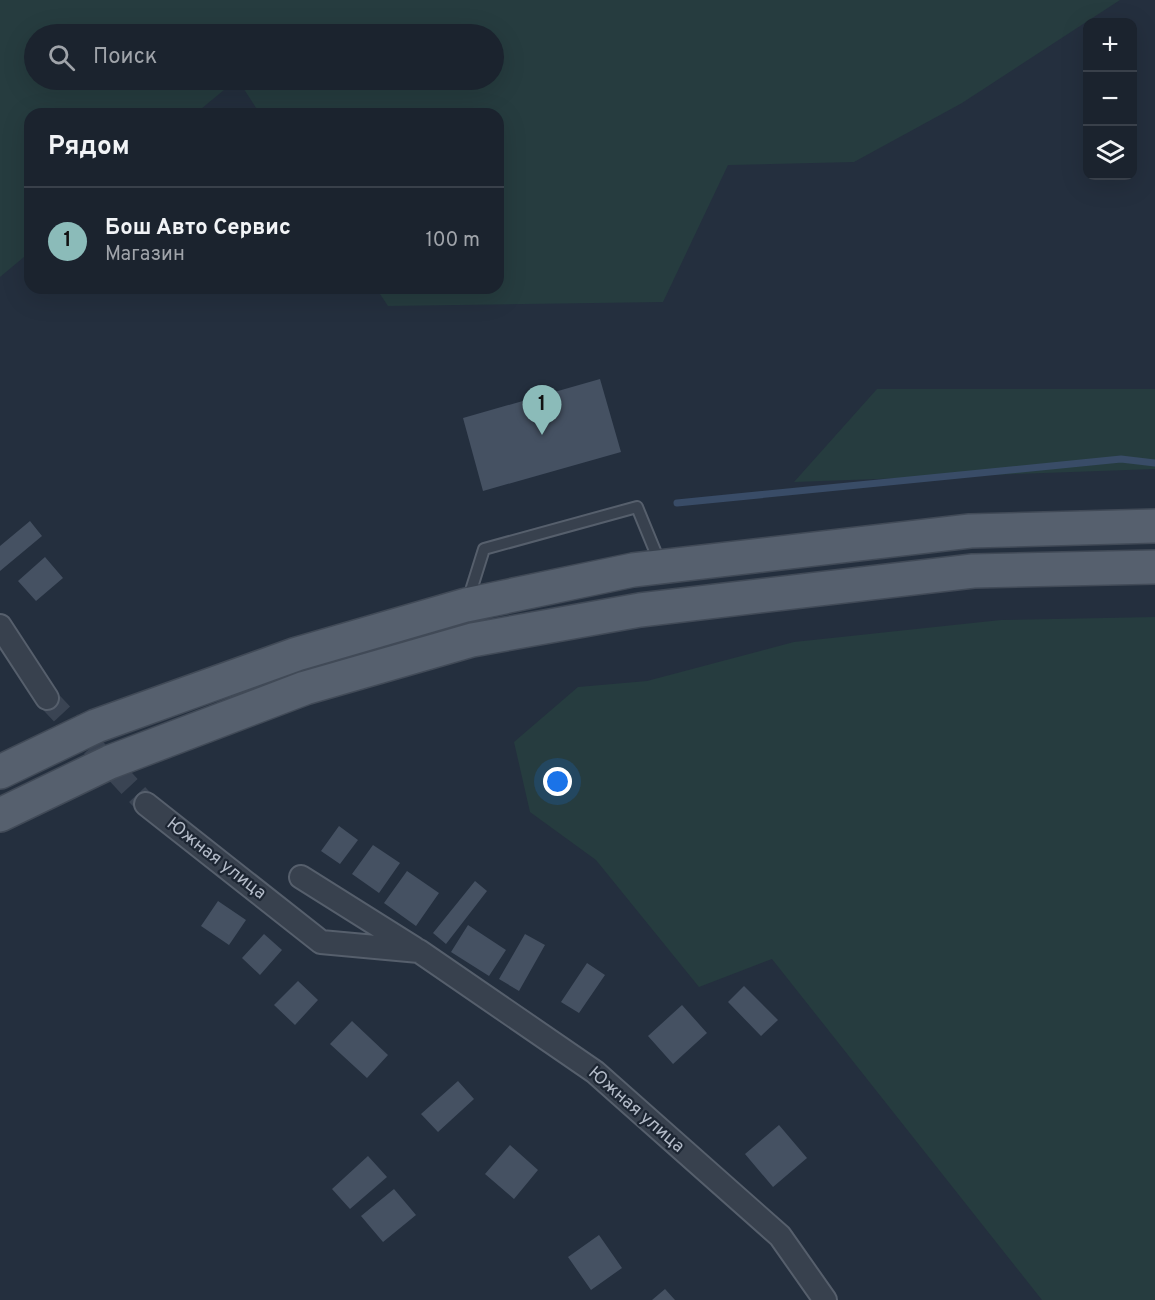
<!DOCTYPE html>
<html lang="ru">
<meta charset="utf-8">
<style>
body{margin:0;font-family:Overpass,sans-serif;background:#282f3a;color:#f1f3f6}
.controls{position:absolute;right:18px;top:18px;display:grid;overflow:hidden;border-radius:12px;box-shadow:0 6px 24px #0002}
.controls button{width:54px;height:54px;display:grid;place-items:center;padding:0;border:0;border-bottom:2px solid #39404a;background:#1b232e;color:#f1f3f6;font:30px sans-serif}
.you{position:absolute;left:558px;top:782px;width:21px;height:21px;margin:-15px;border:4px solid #fff;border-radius:50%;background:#1a73e8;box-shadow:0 0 0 9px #1a73e833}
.badge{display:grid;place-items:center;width:39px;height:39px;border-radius:50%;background:#8bbbb9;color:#111;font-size:20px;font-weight:700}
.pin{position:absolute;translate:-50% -50px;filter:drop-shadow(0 2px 3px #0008)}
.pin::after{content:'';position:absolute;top:32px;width:21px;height:18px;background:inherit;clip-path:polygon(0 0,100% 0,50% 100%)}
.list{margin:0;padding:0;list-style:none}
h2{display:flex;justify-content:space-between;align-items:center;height:78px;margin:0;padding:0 24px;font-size:26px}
h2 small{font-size:20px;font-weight:400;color:#a0a4aa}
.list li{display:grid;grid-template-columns:39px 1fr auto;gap:18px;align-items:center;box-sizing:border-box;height:108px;padding:0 24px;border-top:2px solid #39404a}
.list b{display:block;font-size:22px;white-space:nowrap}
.list p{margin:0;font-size:20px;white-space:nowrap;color:#a0a4aa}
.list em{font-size:20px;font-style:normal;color:#a0a4aa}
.icon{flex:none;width:33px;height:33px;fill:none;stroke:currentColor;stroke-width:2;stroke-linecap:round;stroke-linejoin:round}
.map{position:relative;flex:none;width:1155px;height:1300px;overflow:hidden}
.search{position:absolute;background:#1b232e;box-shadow:0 6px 24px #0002;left:24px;top:24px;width:480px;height:66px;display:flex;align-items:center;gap:15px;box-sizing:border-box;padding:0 21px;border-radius:33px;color:#a0a4aa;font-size:22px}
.panel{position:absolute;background:#1b232e;box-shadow:0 6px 24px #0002;left:24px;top:108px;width:480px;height:186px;border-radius:18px}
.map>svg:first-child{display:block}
.green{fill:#263c3f}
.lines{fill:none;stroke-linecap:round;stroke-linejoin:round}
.stream{stroke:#394c67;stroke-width:7}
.building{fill:#455162}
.minor-tunnel{stroke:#3a4453;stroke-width:22;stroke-dasharray:22 11;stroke-linecap:butt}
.service-casing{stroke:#565f6c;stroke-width:14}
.minor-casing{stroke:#565f6c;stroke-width:26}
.primary-casing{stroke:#414a57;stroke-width:36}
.service{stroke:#38414e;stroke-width:10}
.minor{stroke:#38414e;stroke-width:22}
.primary{stroke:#56606e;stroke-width:33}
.labels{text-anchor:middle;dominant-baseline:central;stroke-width:4.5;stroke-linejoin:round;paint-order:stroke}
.street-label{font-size:18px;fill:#b4bcc9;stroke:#1d2633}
</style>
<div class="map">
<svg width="1155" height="1300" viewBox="0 0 1155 1300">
<rect width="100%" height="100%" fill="#242f3e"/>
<path class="green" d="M0,0H1120L962,103L854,162L728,165L663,302L388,306L376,288H498V114H260L238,80H494V34H34V80H236L195,114H30V252L0,277Z
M877,389H1155V469L794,482Z
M1155,617V1300H1042L772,959L699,987L596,860L530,812L514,742L578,687L647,681L794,642L1001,620Z"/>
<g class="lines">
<path class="stream" d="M677,503L1121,459L1155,463"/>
</g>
<path class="building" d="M600,379L621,452L483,491L463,418Z
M30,521L42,536L0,571V546Z
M45,557L63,578L36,601L18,581Z
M339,826L358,840L340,864L321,851Z
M373,845L400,863L379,893L352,874Z
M407,871L439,893L416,926L384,903Z
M475,881L487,891L446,944L433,933Z
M218,901L246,920L229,945L201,926Z
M468,925L506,950L489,976L451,952Z
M264,934L282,950L260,975L242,958Z
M525,934L545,945L519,991L499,979Z
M587,963L605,975L579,1013L561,1002Z
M298,981L318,1000L295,1025L274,1005Z
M744,986L778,1020L761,1036L728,1002Z
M682,1005L707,1033L673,1064L648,1036Z
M352,1021L388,1055L367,1078L330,1044Z
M458,1081L474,1099L438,1132L421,1114Z
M779,1125L807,1158L773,1187L745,1154Z
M510,1145L538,1170L514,1199L485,1174Z
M368,1156L387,1177L350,1209L332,1189Z
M394,1189L416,1215L383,1242L361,1216Z
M599,1235L622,1268L591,1290L568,1257Z
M665,1289L675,1300H652Z"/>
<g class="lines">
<path class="minor-tunnel" d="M47,698L146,804"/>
<defs>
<path id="service" d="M468,600L484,549L637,507L660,563"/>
<path id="minor" d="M0,626L47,698
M146,804L321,942L419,951L595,1072L780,1236L825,1300
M301,877L414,948"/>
<path id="primary" d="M0,772L96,726L297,654L466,605L633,570L970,531L1155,526
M0,815L110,762L305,688L472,640L640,610L973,571L1155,567"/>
</defs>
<use href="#service" class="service-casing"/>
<use href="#minor" class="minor-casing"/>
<use href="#primary" class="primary-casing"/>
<use href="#service" class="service"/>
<use href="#minor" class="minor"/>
<use href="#primary" class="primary"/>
</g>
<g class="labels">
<g class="street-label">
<text transform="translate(216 859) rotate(38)">Южная улица</text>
<text transform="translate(636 1110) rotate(41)">Южная улица</text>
</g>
</g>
</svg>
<div class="controls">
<button>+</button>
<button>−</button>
<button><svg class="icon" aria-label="layers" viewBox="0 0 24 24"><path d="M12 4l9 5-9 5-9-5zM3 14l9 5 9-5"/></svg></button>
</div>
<div class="you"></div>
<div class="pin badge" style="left:542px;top:435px">1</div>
<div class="search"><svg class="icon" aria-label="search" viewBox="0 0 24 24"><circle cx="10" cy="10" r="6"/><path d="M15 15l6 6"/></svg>Поиск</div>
<section class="panel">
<h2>Рядом<small></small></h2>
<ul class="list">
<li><span class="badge">1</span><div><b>Бош Авто Сервис</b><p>Магазин</p></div><em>100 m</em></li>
</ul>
</section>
</div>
